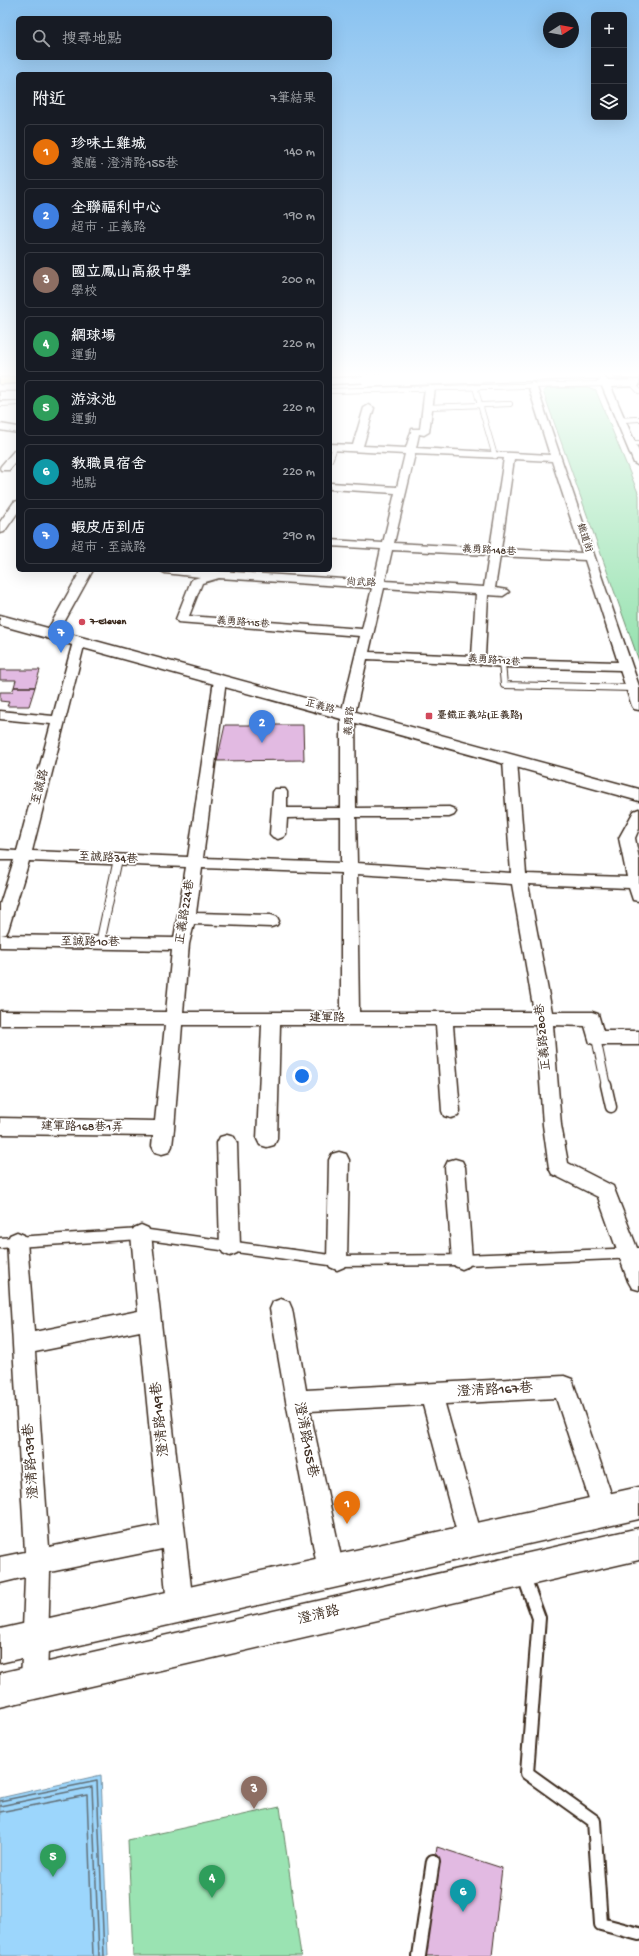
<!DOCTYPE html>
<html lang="zh-TW">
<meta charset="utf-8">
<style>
body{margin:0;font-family:"Gochi Hand","LXGW WenKai TC",sans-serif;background:#242831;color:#f1f3f6}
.controls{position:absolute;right:12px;top:12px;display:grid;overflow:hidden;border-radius:6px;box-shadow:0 4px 16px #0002}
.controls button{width:36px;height:36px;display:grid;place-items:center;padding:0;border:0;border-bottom:1px solid #363941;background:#171b24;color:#f1f3f6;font:20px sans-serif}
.compass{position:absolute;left:543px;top:12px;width:36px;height:36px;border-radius:50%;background:#171b24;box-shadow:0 4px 16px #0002;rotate:79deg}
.you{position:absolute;left:302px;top:1076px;width:14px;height:14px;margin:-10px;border:3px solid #fff;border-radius:50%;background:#1a73e8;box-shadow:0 0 0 6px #1a73e833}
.badge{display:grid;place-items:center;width:26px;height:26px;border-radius:50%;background:#d1495b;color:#fff;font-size:13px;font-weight:700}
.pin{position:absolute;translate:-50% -33px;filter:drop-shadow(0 1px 2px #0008)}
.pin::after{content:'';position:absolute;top:21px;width:14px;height:12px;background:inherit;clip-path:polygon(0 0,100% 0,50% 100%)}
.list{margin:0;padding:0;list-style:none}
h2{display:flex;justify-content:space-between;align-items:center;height:52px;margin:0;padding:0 16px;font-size:17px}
h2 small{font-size:13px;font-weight:400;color:#9ea1a6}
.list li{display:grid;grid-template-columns:26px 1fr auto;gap:12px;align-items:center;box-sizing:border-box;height:56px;margin:0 8px 8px;padding:0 8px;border:1px solid #363941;border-radius:6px}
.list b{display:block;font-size:15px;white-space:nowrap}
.list p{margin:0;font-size:13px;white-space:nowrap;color:#9ea1a6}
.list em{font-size:13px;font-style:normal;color:#9ea1a6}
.icon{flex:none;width:22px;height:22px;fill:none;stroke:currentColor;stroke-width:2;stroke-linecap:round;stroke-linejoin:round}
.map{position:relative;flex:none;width:639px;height:1956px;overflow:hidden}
.search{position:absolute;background:#171b24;box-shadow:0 4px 16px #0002;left:16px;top:16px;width:316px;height:44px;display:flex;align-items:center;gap:10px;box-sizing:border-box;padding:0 14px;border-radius:6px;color:#9ea1a6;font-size:15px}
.panel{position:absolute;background:#171b24;box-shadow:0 4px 16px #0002;left:16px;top:72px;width:316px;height:500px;border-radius:6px}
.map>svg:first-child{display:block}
.green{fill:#9ae3b2;stroke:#6a8668}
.water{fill:#9cd6fc;stroke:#7591a3}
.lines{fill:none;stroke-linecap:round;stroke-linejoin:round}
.shore{stroke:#626f77;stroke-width:1.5}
.building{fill:#e2bae2;stroke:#3b2a1e}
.lane-far4-casing{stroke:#3b2a1e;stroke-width:6}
.lane-far3-casing{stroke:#3b2a1e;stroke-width:8}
.lane-far2-casing{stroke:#3b2a1e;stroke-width:10}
.lane-far1-casing{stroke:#3b2a1e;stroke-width:13}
.lane-casing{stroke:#3b2a1e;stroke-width:16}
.street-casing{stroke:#3b2a1e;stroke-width:3}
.secondary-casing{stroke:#3b2a1e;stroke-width:3}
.highway-casing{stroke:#3b2a1e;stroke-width:3}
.lane-far4{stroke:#fff;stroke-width:4.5}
.lane-far3{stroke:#fff;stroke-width:6}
.lane-far2{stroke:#fff;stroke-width:8}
.lane-far1{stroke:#fff;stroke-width:10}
.lane{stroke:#fff;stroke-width:12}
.street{fill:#fff;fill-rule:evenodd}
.secondary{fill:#fff;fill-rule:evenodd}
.highway{fill:#f7e281;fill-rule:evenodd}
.secondary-bridge-casing{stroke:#3b2a1e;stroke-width:15;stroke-linecap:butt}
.secondary-bridge{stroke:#fff;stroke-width:13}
.poi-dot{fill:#d1495b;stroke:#fff;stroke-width:1.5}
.labels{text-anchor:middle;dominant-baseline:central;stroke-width:3.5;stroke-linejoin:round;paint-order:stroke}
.far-street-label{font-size:10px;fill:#3b2a1e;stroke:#fff}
.far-poi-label{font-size:10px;font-weight:bold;fill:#3b2a1e;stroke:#fff;text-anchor:start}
.street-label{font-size:12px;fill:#3b2a1e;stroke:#fff}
.near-street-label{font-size:14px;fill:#3b2a1e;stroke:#fff}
</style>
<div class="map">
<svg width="639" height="1956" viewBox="0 0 639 1956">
<rect width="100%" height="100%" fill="#fff"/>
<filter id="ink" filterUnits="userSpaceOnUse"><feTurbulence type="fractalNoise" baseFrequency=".025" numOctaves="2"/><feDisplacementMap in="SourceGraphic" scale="8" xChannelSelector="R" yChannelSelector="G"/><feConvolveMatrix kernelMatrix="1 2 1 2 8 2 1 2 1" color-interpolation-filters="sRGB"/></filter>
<g filter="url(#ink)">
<path class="green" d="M549,388H588L596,391L639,495V661L543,391Z
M280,1807L301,1956H133L128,1840Z"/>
<path class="water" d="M101,1775L108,1956H0V1798Z"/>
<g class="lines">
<path class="shore" d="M0,1801L97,1781L104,1956
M0,1806L92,1787L99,1956
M0,1812L87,1795L93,1956"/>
</g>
<path class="building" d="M0,670H40L35,687H14L16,680H0Z
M14,687H35L29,706H7L9,702L0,701V692H12Z
M225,725H303L304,760L217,761Z
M437,1847L502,1868L492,1956H422Z"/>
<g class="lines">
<defs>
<path id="lane-far4" d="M632,383L639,391
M475,387L495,456
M330,391L605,384
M0,404L18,403
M429,407L510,404
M620,420L639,419
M630,444L639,443
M330,460L335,447"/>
<path id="lane-far3" d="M502,663L504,685L633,688"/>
<path id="lane-far2" d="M100,943L118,859
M596,1038L606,1086"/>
<path id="lane-far1" d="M606,1085L611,1107
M0,1243L141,1234L337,1261L462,1260L639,1253"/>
<path id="lane" d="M524,1577L539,1618L527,1773L594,1821L601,1924L639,1934
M419,1956L433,1861"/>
<path id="street" d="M592,372H600L608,381L639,380V386L611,387L639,452V466L634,463L601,384Z
M532,382L536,385L632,666L639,686V710L634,709L632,706L620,670L502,667L478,664L367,659L355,714L356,808L449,807L454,809L456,812L454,815L449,817H356L357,863L511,873L503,761L505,758H515L517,761L526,874L627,877L619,838L634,811L639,809V829L635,838L639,859V901L633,900L629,888L528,884L552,1012H592L598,1014L603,1031H639V1045H596L590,1043L585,1026L553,1025L561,1125L568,1163L613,1186L639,1253V1290L632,1288L628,1281L598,1197L552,1174L549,1168L543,1125L536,1025H453L460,1111L458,1116L451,1118L444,1116L442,1111L436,1025H280L277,1139L274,1145L267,1147L260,1145L257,1139L262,1025H182L174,1129L172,1146L169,1152L162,1154L155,1152L152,1146L153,1136L0,1134V1118L155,1121L165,1025H0V1011L166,1012L172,950L0,947V904L14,860H0V850L17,851L51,724L0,719V711L53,716L73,642L75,639H83L85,642L32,851L188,857L214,680L215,677H225L226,680L203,858L341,863V817L287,818L286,834L283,837L278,839L273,837L270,834L273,792L275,789H285L287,792V808H341V714L360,636L178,622L176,619L191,581L193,579L200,577L165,573L159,570H202L374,581L381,549L330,546V540L383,543L395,493L330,489V483L397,487L405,454L330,450V444L353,445L364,408L369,405L374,408L363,446L406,448L412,429H420L425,388L430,385L435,388L429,432L424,435L419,434L416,448L550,455L528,385ZM415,454L504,458L490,548L394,543ZM514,459L552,461L582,553L501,549ZM392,550L489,555L484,587L385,581ZM500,556L585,560L618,662L502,659L485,657L488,595L503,596L509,592L507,590L495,588ZM219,578L372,588L362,629L189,616L202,583ZM384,588L476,594L472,656L369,652ZM29,861L186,867L174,938L1,935L6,934L8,930ZM202,868L341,873V1012H183L189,944L194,924L271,927L277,925L279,921L277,917L271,915L196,913ZM357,874L512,884L534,1012H359Z
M0,424L18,427V433L0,430Z
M18,450V459L9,470H1L0,468L1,466L14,451Z
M18,501V512L4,532L0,533V522L14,502Z
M81,570H93L57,635L51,639L47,638L45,635Z
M227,1135L234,1137L237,1143L240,1247L237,1253L230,1256L223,1253L220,1247L217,1143L220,1137Z
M339,1152L346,1154L349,1160L347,1261L344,1267L337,1270L330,1267L327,1261L329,1160L332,1154Z
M455,1159L462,1161L465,1167L472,1260L469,1266L462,1269L455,1266L452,1260L445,1167L448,1161Z
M141,1225L148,1228L151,1234L193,1605L189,1614L180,1618L171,1614L167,1605L162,1549L50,1572L47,1682L43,1691L34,1695L25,1691L21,1682L25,1577L0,1583V1557L25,1552L7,1241L10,1235L17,1232L24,1235L27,1241L34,1332L138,1311L131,1234L134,1228ZM140,1331L159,1525L49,1547L35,1352Z
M281,1299L289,1302L292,1309L306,1390L564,1376L572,1379L617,1511L614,1520L605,1523L596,1520L556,1398L445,1404L483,1540L480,1549L471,1552L462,1549L459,1540L423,1405L310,1411L344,1571L340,1580L331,1584L322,1580L318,1571L286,1401L270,1309L273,1302Z"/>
<path id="secondary" d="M611,372L639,373V379L615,377Z
M368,377L372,378L374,380L372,382L330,384V378Z
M0,392H18V400H0Z
M0,615L639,789V801L0,625Z
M639,1487V1519L0,1663V1629Z
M639,1528V1560L0,1707V1673Z"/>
<path id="highway" d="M18,377V383L0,384V378Z"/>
</defs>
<use href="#lane-far4" class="lane-far4-casing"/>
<use href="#lane-far3" class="lane-far3-casing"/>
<use href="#lane-far2" class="lane-far2-casing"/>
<use href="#lane-far1" class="lane-far1-casing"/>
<use href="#lane" class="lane-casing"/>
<use href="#street" class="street-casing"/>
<use href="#secondary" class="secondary-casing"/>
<use href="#highway" class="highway-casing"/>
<use href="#lane-far4" class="lane-far4"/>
<use href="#lane-far3" class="lane-far3"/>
<use href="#lane-far2" class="lane-far2"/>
<use href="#lane-far1" class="lane-far1"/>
<use href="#lane" class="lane"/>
<use href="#street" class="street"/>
<use href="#secondary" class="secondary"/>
<use href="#highway" class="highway"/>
<defs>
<path id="secondary-bridge" d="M368,380L601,372"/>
</defs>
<use href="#secondary-bridge" class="secondary-bridge-casing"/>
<use href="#secondary-bridge" class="secondary-bridge"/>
</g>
</g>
<linearGradient id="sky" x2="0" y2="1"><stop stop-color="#89c2f0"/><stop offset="0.58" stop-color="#fff"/><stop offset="1" stop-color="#fff" stop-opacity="0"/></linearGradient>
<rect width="639" height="645" fill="url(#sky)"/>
<g class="poi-dot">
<circle cx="82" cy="622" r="4"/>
<rect x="425" y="712" width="8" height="8" rx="2"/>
</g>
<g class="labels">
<g class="far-street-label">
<text transform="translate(584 538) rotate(72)">鐵道街</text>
<text transform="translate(489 551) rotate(3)">義勇路148巷</text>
<text transform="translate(361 583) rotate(3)">尚武路</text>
<text transform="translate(243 623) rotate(4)">義勇路115巷</text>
<text transform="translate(494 661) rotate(4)">義勇路112巷</text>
<text transform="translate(320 707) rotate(15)">正義路</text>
<text transform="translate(350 721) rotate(-85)">義勇路</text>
</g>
<g class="far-poi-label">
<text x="90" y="622">7-Eleven</text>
<text x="437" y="716">臺鐵正義站(正義路)</text>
</g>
<g class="street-label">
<text transform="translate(41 787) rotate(-75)">至誠路</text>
<text transform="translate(108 859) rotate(3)">至誠路34巷</text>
<text transform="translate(186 912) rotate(-81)">正義路224巷</text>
<text transform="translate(90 943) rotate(1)">至誠路10巷</text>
<text x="327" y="1019">建軍路</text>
<text transform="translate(544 1037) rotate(-96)">正義路280巷</text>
<text transform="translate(82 1128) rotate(1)">建軍路168巷1弄</text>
</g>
<g class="near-street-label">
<text transform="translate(495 1391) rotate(-3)">澄清路167巷</text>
<text transform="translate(161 1419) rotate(-96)">澄清路149巷</text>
<text transform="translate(305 1440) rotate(79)">澄清路155巷</text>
<text transform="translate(32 1461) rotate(-94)">澄清路139巷</text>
<text transform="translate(319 1616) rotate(-13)">澄清路</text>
</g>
</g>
</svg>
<div class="controls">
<button>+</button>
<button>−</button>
<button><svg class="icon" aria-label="layers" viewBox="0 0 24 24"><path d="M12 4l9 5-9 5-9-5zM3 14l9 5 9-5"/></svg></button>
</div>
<svg class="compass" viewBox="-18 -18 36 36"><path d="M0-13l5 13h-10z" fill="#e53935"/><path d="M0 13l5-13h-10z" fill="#9ea1a6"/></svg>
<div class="you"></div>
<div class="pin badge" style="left:347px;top:1524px;background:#e8710a">1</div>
<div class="pin badge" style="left:262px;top:743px;background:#3f7fe0">2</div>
<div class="pin badge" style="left:254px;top:1809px;background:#8d6e63">3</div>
<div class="pin badge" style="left:212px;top:1898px;background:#2e9e5b">4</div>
<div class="pin badge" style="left:53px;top:1877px;background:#2e9e5b">5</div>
<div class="pin badge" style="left:463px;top:1912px;background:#0f9aa8">6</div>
<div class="pin badge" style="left:61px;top:653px;background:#3f7fe0">7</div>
<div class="search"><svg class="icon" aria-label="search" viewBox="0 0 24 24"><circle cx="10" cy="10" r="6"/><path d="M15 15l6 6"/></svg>搜尋地點</div>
<section class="panel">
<h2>附近<small>7筆結果</small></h2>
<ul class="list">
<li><span class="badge" style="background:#e8710a">1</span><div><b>珍味土雞城</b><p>餐廳 · 澄清路155巷</p></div><em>140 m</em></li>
<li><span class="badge" style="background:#3f7fe0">2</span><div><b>全聯福利中心</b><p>超市 · 正義路</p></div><em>190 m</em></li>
<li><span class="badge" style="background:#8d6e63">3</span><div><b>國立鳳山高級中學</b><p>學校</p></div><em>200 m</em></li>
<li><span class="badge" style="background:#2e9e5b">4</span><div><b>網球場</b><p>運動</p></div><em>220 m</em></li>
<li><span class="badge" style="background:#2e9e5b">5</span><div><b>游泳池</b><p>運動</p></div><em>220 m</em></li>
<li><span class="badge" style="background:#0f9aa8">6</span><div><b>教職員宿舍</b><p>地點</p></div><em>220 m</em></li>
<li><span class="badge" style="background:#3f7fe0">7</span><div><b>蝦皮店到店</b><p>超市 · 至誠路</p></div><em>290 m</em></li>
</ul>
</section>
</div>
